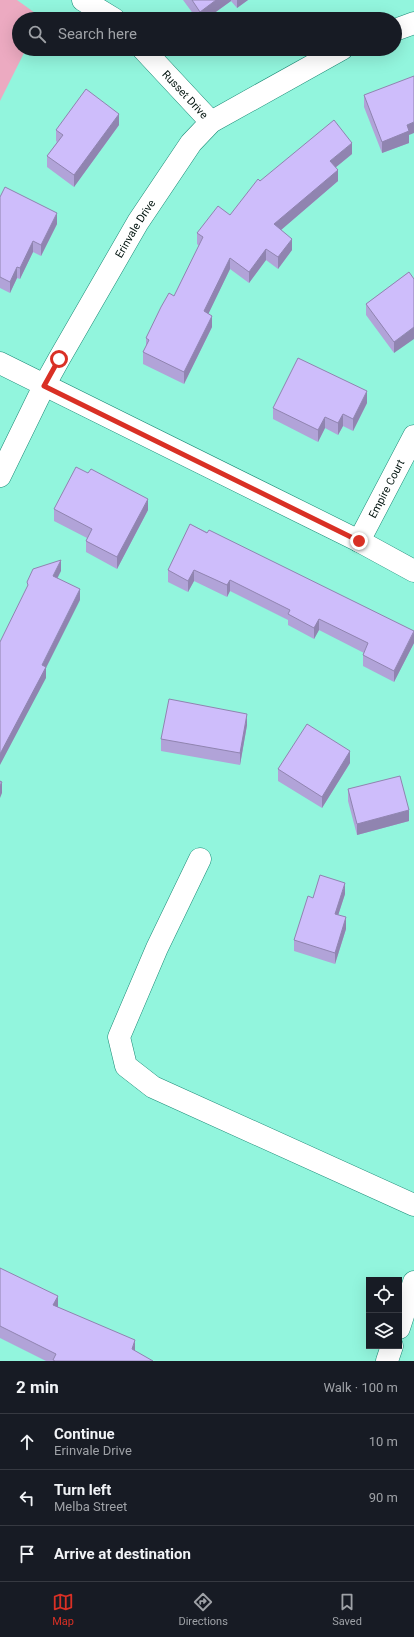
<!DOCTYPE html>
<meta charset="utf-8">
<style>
body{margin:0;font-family:Roboto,sans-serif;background:#20242c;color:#f1f3f6}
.controls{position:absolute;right:12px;bottom:12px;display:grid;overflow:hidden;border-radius:0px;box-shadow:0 4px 16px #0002}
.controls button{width:36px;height:36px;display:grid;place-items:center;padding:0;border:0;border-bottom:1px solid #363941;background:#171b24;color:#f1f3f6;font:20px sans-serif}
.stop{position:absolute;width:12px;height:12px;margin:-9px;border:3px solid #d93025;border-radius:50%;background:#fff}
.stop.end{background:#d93025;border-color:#fff;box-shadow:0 1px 4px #0008}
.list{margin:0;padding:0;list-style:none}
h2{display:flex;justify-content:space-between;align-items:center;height:52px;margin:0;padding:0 16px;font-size:17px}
h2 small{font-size:13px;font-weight:400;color:#9ea1a6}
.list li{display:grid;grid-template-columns:26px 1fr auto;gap:12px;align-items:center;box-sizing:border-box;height:56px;padding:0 16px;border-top:1px solid #363941}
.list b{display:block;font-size:15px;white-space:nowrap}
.list p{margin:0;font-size:13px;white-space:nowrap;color:#9ea1a6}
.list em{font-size:13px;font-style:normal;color:#9ea1a6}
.icon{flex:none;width:22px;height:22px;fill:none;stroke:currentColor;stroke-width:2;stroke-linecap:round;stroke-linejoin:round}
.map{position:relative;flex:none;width:414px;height:1361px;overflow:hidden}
.search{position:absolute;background:#171b24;box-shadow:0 4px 16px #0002;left:12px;right:12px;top:12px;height:44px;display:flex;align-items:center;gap:10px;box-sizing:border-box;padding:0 14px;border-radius:22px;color:#9ea1a6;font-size:15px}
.sheet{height:220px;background:#171b24}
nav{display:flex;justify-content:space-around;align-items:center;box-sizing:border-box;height:56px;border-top:1px solid #363941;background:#171b24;font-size:11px;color:#9ea1a6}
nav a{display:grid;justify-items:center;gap:2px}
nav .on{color:#d93025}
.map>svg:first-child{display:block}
.green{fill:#ecaac1}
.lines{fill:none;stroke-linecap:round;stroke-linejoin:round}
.street-casing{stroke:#1a8a76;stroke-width:23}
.street{stroke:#fff;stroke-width:22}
.wall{fill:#b1a3d8}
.shaded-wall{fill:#9084b0}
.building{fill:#cebdfb;stroke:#9084b0}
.route{stroke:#d93025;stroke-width:5}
.labels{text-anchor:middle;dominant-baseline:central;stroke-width:3.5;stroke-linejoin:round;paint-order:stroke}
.street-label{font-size:11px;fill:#01130e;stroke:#fff}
</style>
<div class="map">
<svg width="414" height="1361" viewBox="0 0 414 1361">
<rect width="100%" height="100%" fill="#92f5dd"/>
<path class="green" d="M0,0H17L42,18V19H19V49H26L0,101Z"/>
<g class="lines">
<defs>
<g id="street">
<path d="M83,0L114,19"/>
<path d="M395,30L414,23"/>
<path id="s1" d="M143,49L211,122"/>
<path d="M0,363L359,541L414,571"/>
<path id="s2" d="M0,476L44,386L59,359L138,222L191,143L211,122L342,49"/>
<path id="s3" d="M359,541L414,436"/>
<path d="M200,859L157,948L119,1037L126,1066L153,1087L414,1205"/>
<path d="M399,1328L414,1282"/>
<path d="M387,1361L392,1346"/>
</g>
</defs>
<use href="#street" class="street-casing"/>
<use href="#street" class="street"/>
</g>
<path class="wall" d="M183,0H248L237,8L231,1L206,19H197Z
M364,95L409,135V143L382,153L364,107Z
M119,125L74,187L47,167V156L57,142L56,141V130Z
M352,154L336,167L338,181L281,230L292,250L278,269L266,260L249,283L230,269L208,314L212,327L184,384L143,364V352L146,347V338L174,296L199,246L197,244V233L230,215L260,181Z
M0,197L57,224L41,256L33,252L20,279L17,278L10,293L0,288Z
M409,272L394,353L366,315V304Z
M367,403L353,431L343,426L338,435L325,428L318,442L273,419V408Z
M54,509L148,510L117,569L86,552V541L87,538L54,521Z
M190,524L414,631V643L394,682L363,666V655L364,653L319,630L314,639L288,625V620L230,591L227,597L194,581L188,592L168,582V570Z
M247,725L240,765L161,751V739Z
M350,763L322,808L278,781V769Z
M348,789L409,821L357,835L348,801Z
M345,894L338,915L346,929L335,964L294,951V940L313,898Z
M0,1268L58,1307L153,1361H46L0,1338Z"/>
<path class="shaded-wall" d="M216,0H231V1L206,19H200V12Z
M237,0H248L237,8Z
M119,114V125L74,187V175Z
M414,122V133L409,135V143L382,153V142L407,125Z
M352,143V154L330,172V161Z
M338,170V181L274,236V224Z
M57,213V224L41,256V245Z
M292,239V250L278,269V257Z
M33,241V252L20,279V268Z
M266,249V260L249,283V272Z
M230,258V269L204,323V311Z
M17,267V278L10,293V282Z
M212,316V327L184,384V372Z
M414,327V339L394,353V342Z
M367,391V403L353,431V419Z
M343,414V426L338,435V423Z
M325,417V428L318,442V430Z
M148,499V510L117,569V557Z
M61,560V571L53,587V576Z
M194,570V581L188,592V581Z
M230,580V591L227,597V585Z
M80,589V600L46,668V678L0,765V754L42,665Z
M319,619V630L314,639V628Z
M414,632V643L394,682V671Z
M247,714V725L240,765V753Z
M350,751V763L322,808V797Z
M2,782V793L0,798V786Z
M409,810V821L357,835V824Z
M345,883V894L335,925V914Z
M346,917V929L335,964V953Z
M58,1296V1308L53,1305Z
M135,1340V1352L132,1349Z"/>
<path class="building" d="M192,0H216L200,12Z
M414,76V122L407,125L409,131L382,142L364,95Z
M86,89L119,114L74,175L47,156L63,135L56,130Z
M334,120L352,143L330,161L338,170L274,224L292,239L278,257L266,249L249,272L230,258L204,311L212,316L184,372L143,352L149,340L146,338L161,307L169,293L174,296L203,237L197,233L218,206L230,215L258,179L260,181Z
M5,187L57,213L41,245L33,241L20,268L17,267L10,282L0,277V197Z
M409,272L414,279V327L394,342L366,304Z
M298,358L367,391L353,419L343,414L338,423L325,417L318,430L273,408Z
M76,467L88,473L91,469L148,499L117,557L86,541L92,529L54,509Z
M190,524L207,533L209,530L414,631L394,671L363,655L368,643L319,619L314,628L288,614L290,610L230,580L227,585L194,570L188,581L168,570Z
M61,560L53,576L80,589L42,665L46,667L0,754V642L28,585L27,582L33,569Z
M169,699L247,714L240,753L161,739Z
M307,724L350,751L322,797L278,769Z
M400,776L409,810L357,824L348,789Z
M0,781L2,782L0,786Z
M320,875L345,883L335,914L346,917L335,953L294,940L308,896L313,898Z
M0,1268L58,1296L53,1305L135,1340L132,1349L153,1361H55L53,1360L56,1354L0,1326Z"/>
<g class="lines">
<path class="route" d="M59,359L44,386L359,541"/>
</g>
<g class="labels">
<g class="street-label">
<text stroke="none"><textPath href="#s1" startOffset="62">Russet Drive</textPath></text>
<text stroke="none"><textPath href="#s2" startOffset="282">Erinvale Drive</textPath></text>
<text stroke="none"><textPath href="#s3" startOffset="59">Empire Court</textPath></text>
</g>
</g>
</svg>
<div class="controls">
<button><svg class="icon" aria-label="locate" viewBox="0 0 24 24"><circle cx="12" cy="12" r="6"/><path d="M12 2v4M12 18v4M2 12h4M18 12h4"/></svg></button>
<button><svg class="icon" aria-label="layers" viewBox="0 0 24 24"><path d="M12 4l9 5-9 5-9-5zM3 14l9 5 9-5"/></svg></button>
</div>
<div class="stop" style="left:59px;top:359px"></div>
<div class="stop end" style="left:359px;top:541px"></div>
<div class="search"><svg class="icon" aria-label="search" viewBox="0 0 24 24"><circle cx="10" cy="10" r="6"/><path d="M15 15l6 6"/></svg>Search here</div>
</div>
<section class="sheet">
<h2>2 min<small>Walk · 100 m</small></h2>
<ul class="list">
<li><svg class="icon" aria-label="ahead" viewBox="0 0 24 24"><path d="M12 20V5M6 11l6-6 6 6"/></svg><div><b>Continue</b><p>Erinvale Drive</p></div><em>10 m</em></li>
<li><svg class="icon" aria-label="left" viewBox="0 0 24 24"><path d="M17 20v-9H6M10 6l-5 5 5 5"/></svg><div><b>Turn left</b><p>Melba Street</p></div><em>90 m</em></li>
<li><svg class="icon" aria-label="arrive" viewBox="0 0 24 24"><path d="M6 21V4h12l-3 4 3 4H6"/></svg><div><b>Arrive at destination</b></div></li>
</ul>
</section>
<nav>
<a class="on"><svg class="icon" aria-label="map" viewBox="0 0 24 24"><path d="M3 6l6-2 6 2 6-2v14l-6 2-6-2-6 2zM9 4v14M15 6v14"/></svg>Map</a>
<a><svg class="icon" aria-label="directions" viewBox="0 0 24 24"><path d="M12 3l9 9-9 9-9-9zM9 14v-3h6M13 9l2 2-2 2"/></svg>Directions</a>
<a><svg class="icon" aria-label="saved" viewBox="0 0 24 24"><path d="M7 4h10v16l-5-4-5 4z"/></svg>Saved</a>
</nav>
